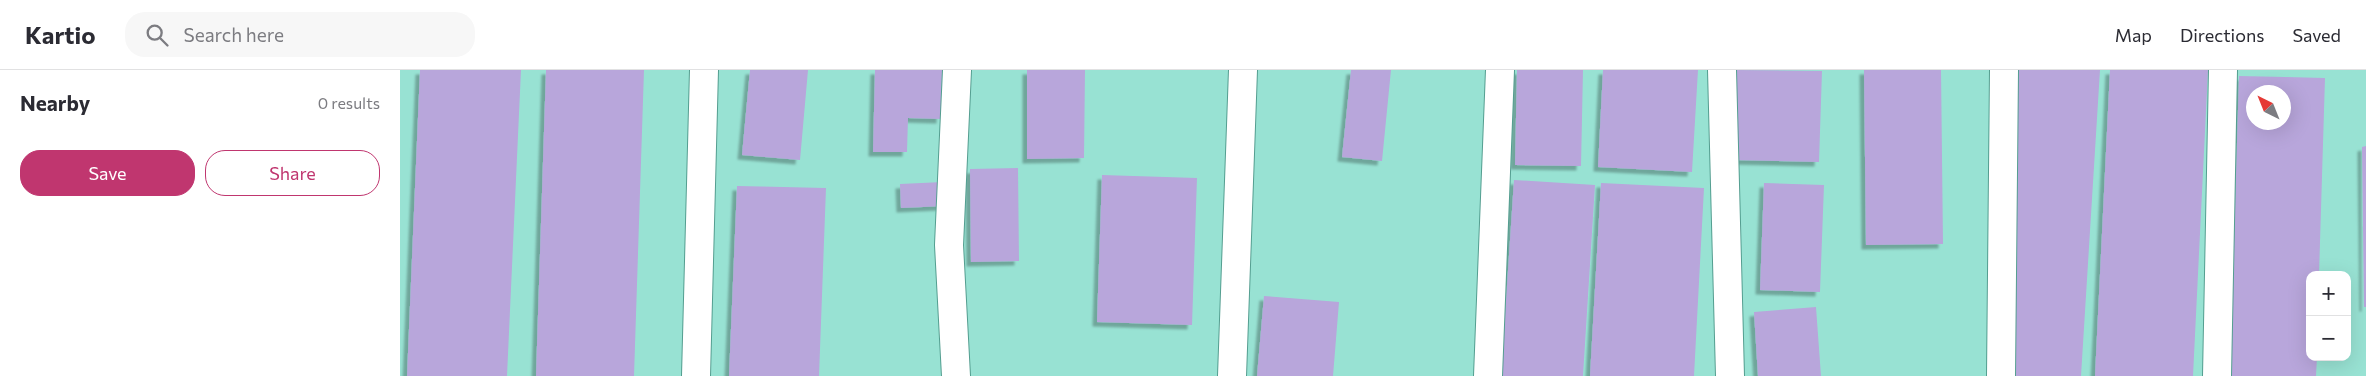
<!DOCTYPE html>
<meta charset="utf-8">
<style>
body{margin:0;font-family:Commissioner,sans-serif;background:#f7f7f7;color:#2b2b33}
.controls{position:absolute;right:15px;bottom:15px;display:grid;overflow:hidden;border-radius:10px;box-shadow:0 5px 20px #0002}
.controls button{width:45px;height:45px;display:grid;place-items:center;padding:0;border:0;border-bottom:1px solid #e1e1e2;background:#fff;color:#2b2b33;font:25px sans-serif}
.compass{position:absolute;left:1846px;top:15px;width:45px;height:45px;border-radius:50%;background:#fff;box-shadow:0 5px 20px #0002;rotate:317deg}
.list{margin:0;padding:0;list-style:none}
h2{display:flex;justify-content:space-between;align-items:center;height:65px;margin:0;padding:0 20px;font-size:21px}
h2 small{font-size:16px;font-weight:400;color:#7c7c81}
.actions{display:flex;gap:10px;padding:15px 20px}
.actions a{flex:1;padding:11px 0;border:1px solid #c0366f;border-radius:20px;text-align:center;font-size:18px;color:#c0366f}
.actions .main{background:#c0366f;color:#fff}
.icon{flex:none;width:28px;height:28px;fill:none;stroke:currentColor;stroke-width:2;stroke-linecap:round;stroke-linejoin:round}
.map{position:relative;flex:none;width:1966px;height:306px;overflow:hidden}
header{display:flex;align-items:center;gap:30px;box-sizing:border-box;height:70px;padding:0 25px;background:#fff;border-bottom:1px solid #e1e1e2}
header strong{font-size:24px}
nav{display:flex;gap:28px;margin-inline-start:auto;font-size:18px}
.search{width:350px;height:45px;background:#f7f7f7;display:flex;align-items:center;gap:12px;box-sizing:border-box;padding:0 18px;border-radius:20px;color:#7c7c81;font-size:19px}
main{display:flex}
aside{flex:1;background:#fff}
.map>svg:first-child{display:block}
.building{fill:#b8a6db;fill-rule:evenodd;filter:url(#shadow)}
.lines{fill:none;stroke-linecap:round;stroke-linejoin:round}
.street-casing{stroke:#549e90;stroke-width:30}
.street{stroke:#fff;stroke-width:28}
</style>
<header>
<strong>Kartio</strong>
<div class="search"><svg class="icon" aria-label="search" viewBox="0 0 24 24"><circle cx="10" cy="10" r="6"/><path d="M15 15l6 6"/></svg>Search here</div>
<nav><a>Map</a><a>Directions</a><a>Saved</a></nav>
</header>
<main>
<aside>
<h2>Nearby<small>0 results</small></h2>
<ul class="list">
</ul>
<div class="actions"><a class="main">Save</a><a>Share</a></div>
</aside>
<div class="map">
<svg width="1966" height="306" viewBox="0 0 1966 306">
<defs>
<filter id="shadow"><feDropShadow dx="-4.5" dy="4.5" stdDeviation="1" flood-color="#0004"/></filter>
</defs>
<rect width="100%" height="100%" fill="#98e2d3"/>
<path class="building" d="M20,0H121L107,306H7Z
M146,0H244L234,306H136Z
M350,0H408L400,90L342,85Z
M475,0H542L541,49L508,48L507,82H473Z
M627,0H685L684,88L627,89Z
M951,0H991L982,91L942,87Z
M1117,0H1183L1181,96L1115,95Z
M1203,0H1298L1292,102L1198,97Z
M1336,0L1422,1L1419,92L1333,90Z
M1464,0H1541L1543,174L1466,175Z
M1614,0H1700L1681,306H1610Z
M1710,0H1808L1793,306H1695Z
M1839,6L1925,8L1919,205H1910V287H1917L1916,306H1830ZM1854,22H1884V52H1854Z
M1966,76V237H1964L1962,77Z
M618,98L619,191L571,192L570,99Z
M702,105L797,108L792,255L697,252Z
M1114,110L1195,115L1183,306H1101Z
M543,112L544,136L501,138L500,114Z
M1201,113L1304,118L1294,306H1190Z
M1364,113L1424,115L1420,222L1360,220Z
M337,116L426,118L419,306H329Z
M864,226L939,232L933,306H857Z
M1416,237L1421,306H1358L1354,242Z"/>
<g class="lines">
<defs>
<path id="street" d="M1322,0L1330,306
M296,306L304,0
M556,306L549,175L557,0
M832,306L843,0
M1088,306L1100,0
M1601,306L1604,0
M1817,306L1823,0"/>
</defs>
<use href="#street" class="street-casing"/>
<use href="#street" class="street"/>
</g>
</svg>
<div class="controls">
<button>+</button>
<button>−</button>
</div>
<svg class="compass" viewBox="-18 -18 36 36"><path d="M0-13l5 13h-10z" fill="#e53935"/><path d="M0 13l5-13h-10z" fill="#7c7c81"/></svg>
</div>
</main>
